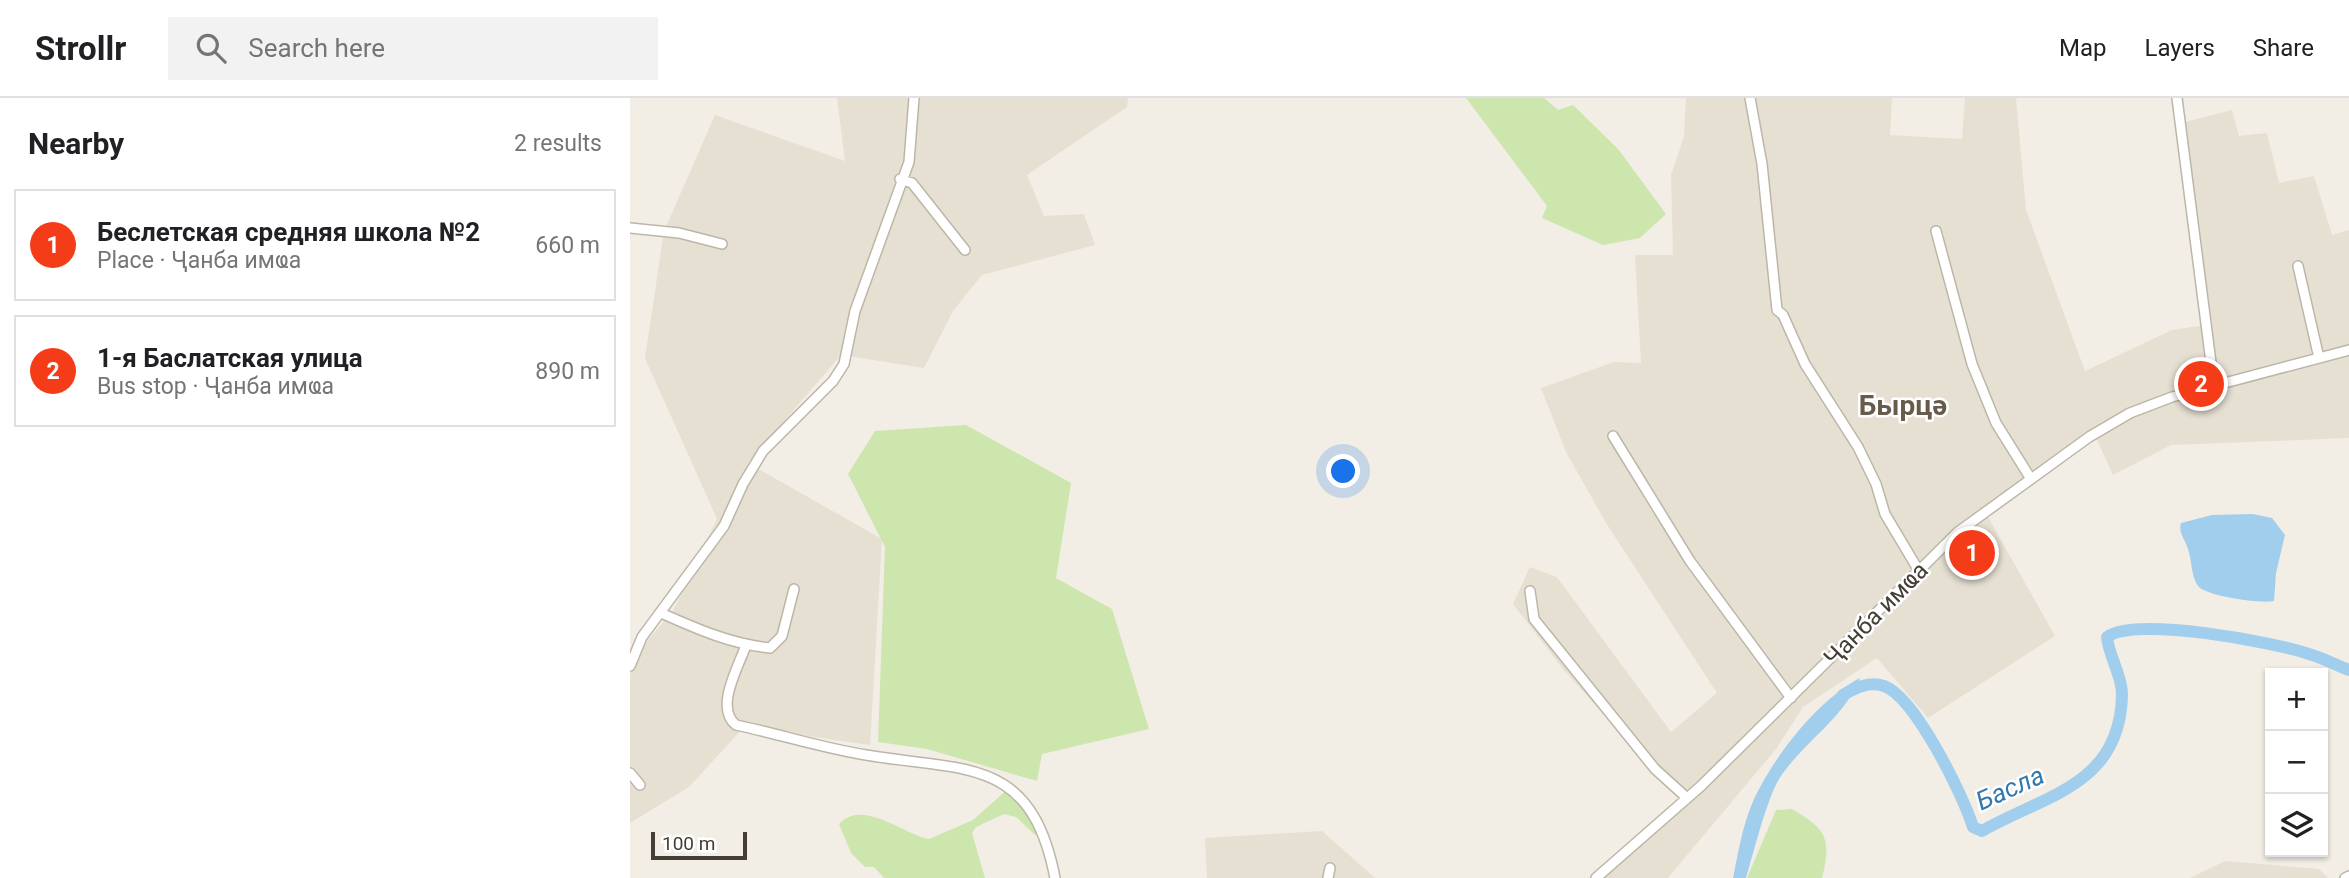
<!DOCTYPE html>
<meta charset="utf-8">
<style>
body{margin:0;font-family:Roboto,sans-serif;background:#f2f2f2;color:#202124}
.controls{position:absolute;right:21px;bottom:21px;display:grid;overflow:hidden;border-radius:0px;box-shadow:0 2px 5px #0004}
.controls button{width:63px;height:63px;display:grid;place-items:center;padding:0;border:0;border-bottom:2px solid #e0e0e0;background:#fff;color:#202124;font:35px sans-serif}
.scale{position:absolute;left:21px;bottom:18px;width:96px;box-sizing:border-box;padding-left:7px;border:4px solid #443e35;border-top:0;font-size:19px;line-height:24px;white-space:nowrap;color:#443e35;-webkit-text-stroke:5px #fff;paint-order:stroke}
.you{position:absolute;left:714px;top:374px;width:24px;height:24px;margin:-18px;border:5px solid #fff;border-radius:50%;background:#1a73e8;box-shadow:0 0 0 10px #1a73e833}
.badge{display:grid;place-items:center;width:46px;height:46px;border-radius:50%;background:#f53c19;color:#fff;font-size:23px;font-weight:700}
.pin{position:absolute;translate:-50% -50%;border:4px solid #fff;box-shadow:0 2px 7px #0006}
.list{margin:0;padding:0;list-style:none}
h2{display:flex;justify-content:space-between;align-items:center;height:91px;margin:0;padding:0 28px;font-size:30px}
h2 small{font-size:23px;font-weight:400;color:#757577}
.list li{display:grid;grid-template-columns:46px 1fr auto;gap:21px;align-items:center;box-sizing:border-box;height:112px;margin:0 14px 14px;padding:0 14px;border:2px solid #e0e0e0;border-radius:0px}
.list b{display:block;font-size:26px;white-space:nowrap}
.list p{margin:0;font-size:23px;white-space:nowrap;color:#757577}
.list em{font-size:23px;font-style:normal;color:#757577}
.icon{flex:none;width:38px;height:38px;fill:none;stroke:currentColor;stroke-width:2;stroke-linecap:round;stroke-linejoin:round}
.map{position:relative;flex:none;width:1719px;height:780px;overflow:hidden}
header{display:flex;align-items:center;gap:42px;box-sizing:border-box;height:98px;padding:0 35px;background:#fff;border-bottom:2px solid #e0e0e0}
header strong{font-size:33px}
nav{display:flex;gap:38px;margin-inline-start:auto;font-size:24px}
.search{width:490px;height:63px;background:#f2f2f2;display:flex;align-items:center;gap:18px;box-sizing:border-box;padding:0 24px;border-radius:0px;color:#757577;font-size:26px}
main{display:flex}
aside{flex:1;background:#fff}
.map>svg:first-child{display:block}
.residential{fill:#e6e0d3}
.green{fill:#cce6ae}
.water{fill:#a2ceee}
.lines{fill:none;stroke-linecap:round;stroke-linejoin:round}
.river{stroke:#a2ceee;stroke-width:12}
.minor-casing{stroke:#bdb6a8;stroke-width:12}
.minor{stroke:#fff;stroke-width:9}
.labels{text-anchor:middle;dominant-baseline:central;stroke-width:5;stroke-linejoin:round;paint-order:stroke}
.street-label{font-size:24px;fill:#443e35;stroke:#fff}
.water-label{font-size:26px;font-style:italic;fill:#3178ad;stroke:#fff}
.quarter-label{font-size:28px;font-weight:bold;fill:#675c4c;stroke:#fff}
</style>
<header>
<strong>Strollr</strong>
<div class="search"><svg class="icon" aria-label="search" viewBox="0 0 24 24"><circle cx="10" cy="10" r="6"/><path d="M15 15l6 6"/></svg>Search here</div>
<nav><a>Map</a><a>Layers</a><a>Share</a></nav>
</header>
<main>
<aside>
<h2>Nearby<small>2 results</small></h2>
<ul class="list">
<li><span class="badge">1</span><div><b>Беслетская средняя школа №2</b><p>Place · Ҷанба имҩа</p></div><em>660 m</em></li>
<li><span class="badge">2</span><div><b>1-я Баслатская улица</b><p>Bus stop · Ҷанба имҩа</p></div><em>890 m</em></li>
</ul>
</aside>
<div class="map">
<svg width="1719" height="780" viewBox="0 0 1719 780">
<rect width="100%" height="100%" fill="#f2eee5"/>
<path class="residential" d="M207,0H498L497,9L397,77L414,118L454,116L465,147L352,177L323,213L294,270L211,257L118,365L252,441L240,647L114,629L59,689L0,725V576L18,542L43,513L87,421L15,260L34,133L85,17L215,63Z
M1056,0H1262L1260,37L1332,41L1335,0H1386L1396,112L1455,273L1542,232L1582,226L1555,24L1602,12L1609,38L1637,35L1649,85L1684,78L1702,137L1719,132V340L1541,347L1483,377L1463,333L1353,410L1425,538L1298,620L1247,560L1173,609L1146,651L1038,780H974L1053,705L933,571L883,506L900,469L927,479L1041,634L1087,595L976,425L936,354L911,290L984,264L1011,265L1005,157H1043L1041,77L1054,39Z
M692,733L745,780H577L575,740Z
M1595,763L1689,771L1698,780H1560Z"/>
<path class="green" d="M836,0H914L928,12L943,7L988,51L1036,116L1010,140L973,147L912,120L917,108Z
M336,327L441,385L426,480L482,511L519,631L412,656L407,683L297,651L248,644L255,449L218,376L245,333Z
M378,691L392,703L409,736L405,737L386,719L374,716L346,729L342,735L355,780H254L244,769H235L221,755L209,726C232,700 273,736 299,741L343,722Z
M1162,711C1196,731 1202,740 1192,780H1117L1146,712Z"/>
<path class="water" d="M1623,416L1642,420L1655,437L1646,475L1644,503C1632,506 1575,498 1568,488C1561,478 1562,463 1558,451C1555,441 1548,435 1551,425L1582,417Z
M1230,580C1214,621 1173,644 1149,681C1137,701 1123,756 1116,780H1103C1108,756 1112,729 1122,706C1140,663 1188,601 1230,580Z"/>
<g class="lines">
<path class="river" d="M1213,597C1225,590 1239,583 1254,588C1285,599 1333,697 1343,729L1352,733C1415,697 1491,687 1492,596C1492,577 1479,559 1477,539C1506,518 1643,544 1679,556C1693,560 1706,567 1719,572"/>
<defs>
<path id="minor" d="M1120,0L1132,66L1147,212L1153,217L1175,266L1228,349L1246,386L1255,416L1289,473
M1547,0L1584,288
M270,81L282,85L335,152
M0,130L49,135L92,146
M1306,133L1342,266L1366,325L1401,381
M1668,168L1689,260
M983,338L1060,463L1161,600
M900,493L904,521L1025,671L1057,700
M31,515C67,531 101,546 140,550L152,538L164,491
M116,547C109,568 84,610 106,627C149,636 192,650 236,657C335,674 401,657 425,780
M0,568L12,539L94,428L113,386L133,353L203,283L214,266L225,213L279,64L284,0
M0,675L10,687
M698,780L700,770
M966,780L1071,688L1328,434L1459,339L1500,315L1542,299L1719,252
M1715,780L1719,778"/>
</defs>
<use href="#minor" class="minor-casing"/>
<use href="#minor" class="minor"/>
</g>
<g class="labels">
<g class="street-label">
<text transform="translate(1246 516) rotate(-45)">Ҷанба имҩа</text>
</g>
<g class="water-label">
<text transform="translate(1380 690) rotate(-24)">Басла</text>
</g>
<g class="quarter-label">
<text x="1273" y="307">Бырцә</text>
</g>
</g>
</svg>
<div class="controls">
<button>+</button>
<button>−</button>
<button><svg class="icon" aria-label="layers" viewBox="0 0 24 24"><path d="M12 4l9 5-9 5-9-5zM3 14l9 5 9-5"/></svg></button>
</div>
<div class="scale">100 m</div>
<div class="you"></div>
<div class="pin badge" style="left:1342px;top:455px">1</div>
<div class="pin badge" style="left:1571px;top:286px">2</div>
</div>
</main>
